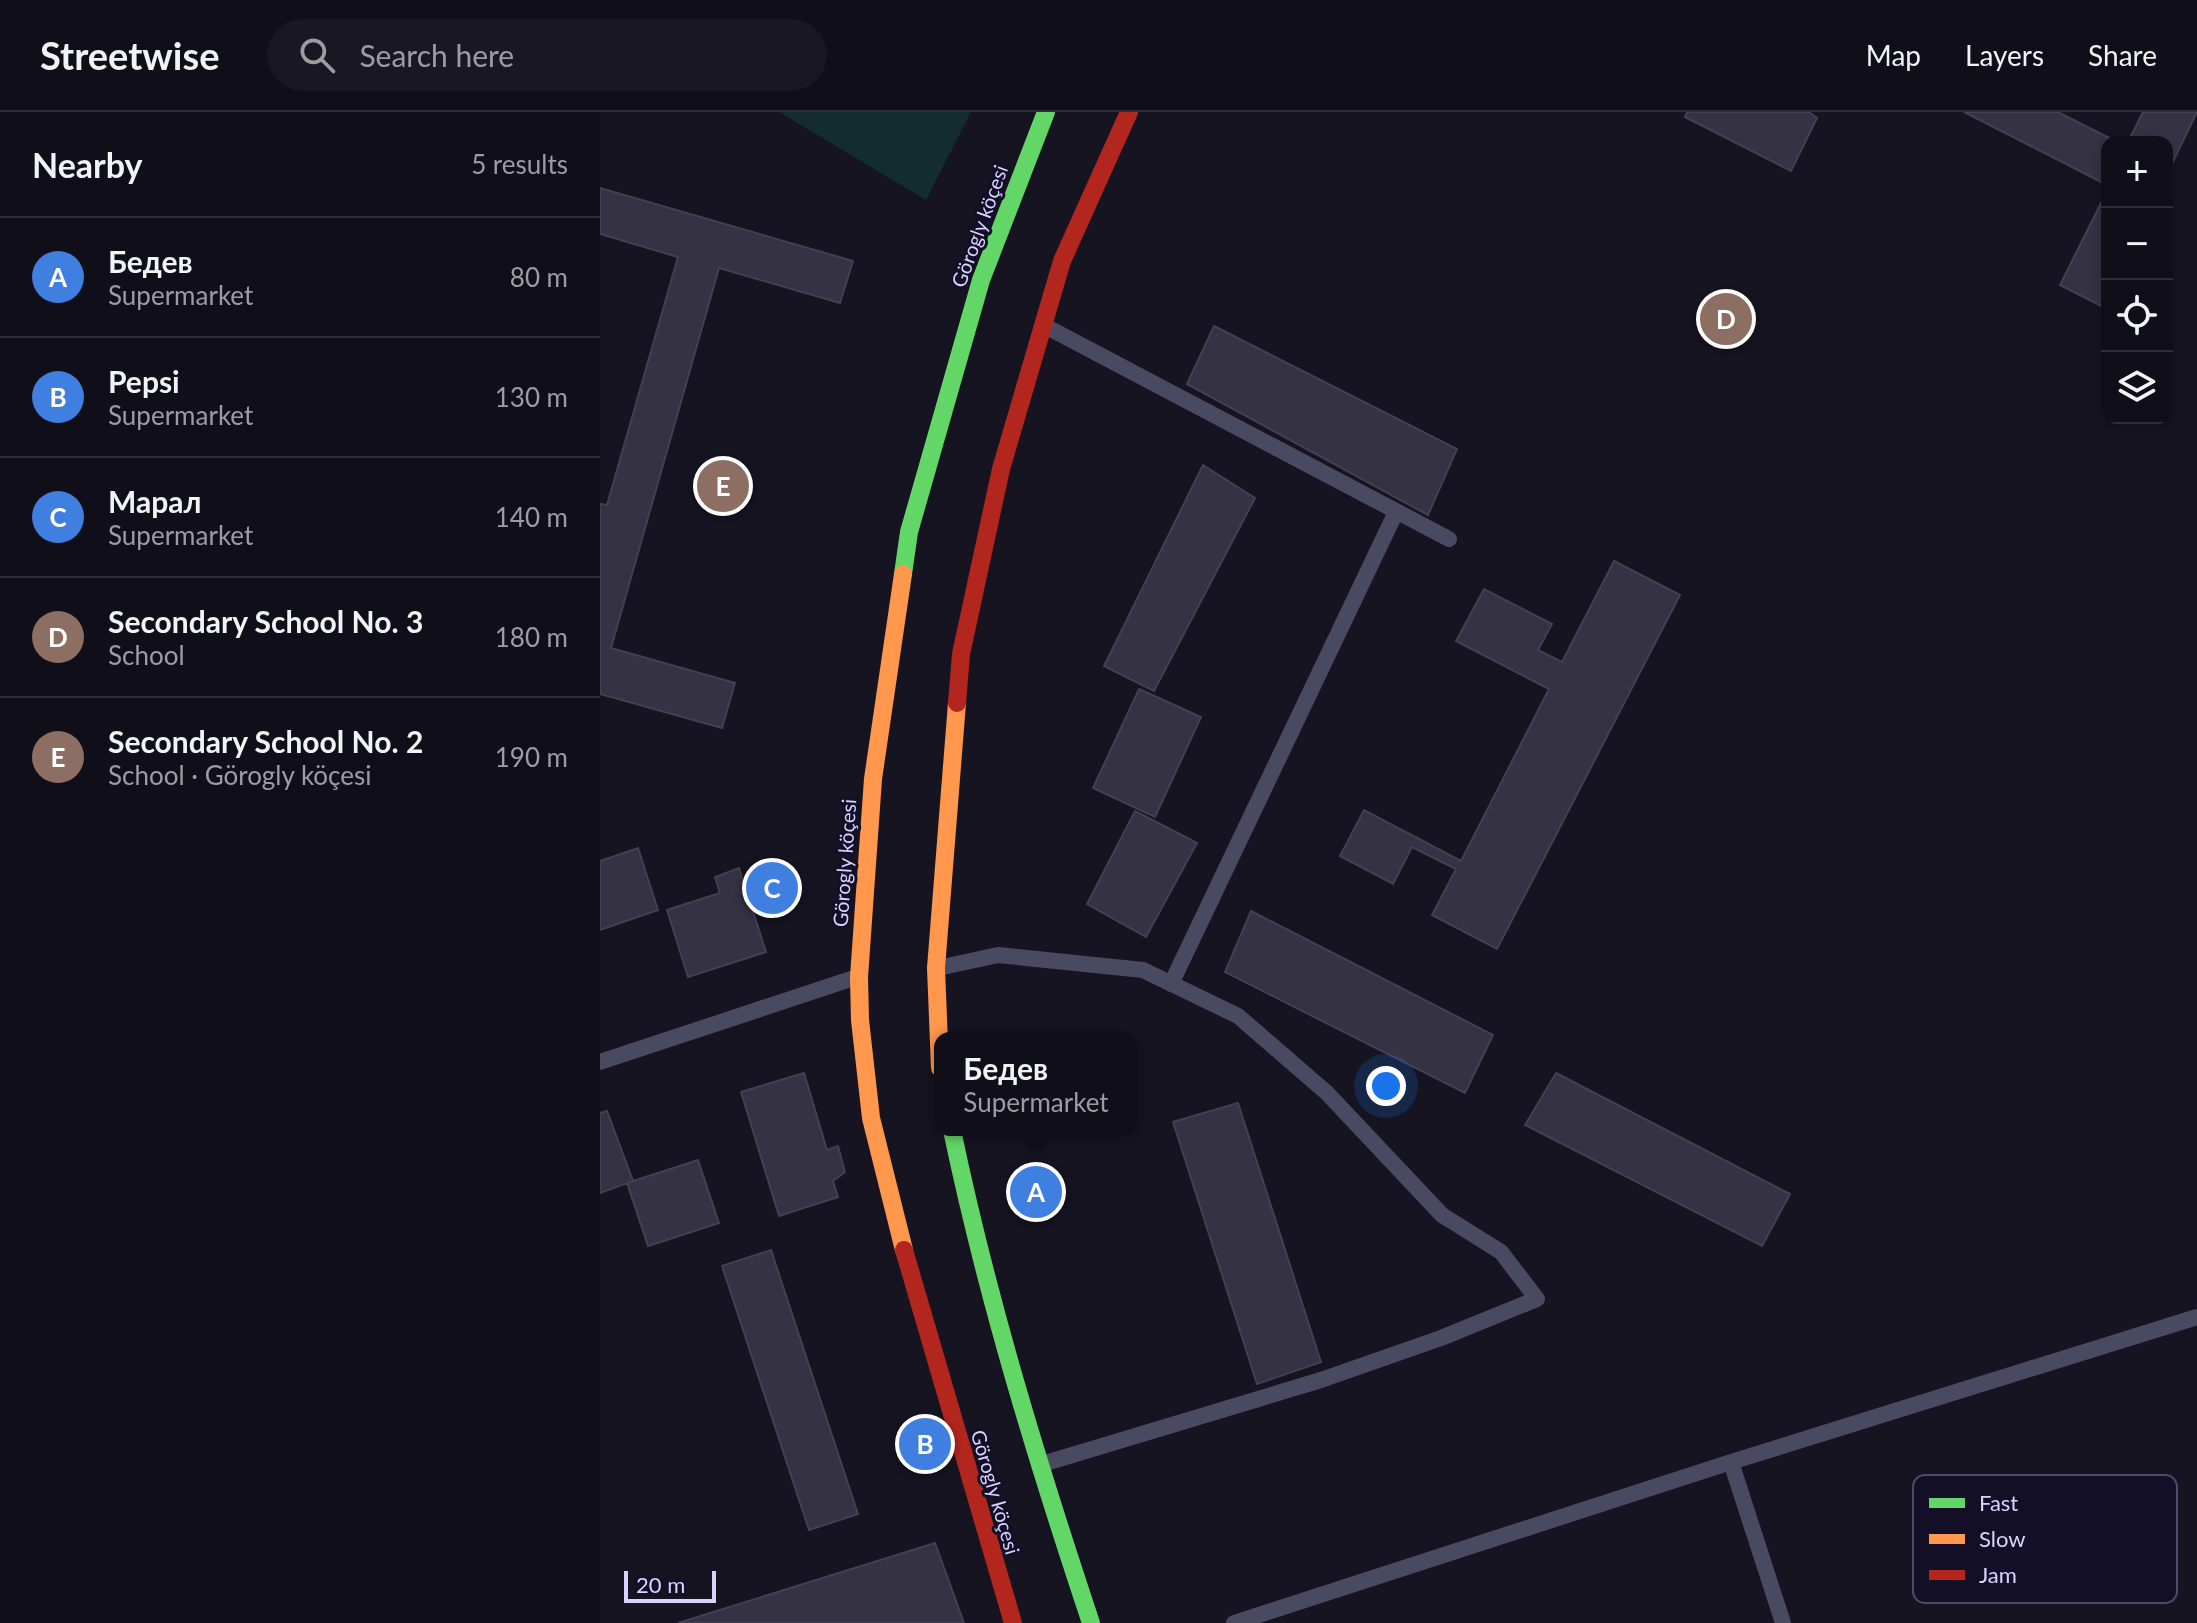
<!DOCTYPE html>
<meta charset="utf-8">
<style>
body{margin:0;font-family:Lato,sans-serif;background:#191822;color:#f1f3f6}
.controls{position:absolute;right:24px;top:24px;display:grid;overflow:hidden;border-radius:16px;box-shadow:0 4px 12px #0003}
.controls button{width:72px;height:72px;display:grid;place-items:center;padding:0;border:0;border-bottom:2px solid #302f38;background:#100f19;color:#f1f3f6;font:40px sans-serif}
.scale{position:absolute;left:24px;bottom:20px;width:92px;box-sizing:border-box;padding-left:8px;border:4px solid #d9d4ff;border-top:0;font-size:22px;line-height:28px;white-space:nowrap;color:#d9d4ff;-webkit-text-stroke:6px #130f26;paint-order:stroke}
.you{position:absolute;left:786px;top:974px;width:28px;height:28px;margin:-20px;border:6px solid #fff;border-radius:50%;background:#1a73e8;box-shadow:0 0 0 12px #1a73e833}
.badge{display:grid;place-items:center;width:52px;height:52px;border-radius:50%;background:#9591b1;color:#fff;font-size:26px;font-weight:700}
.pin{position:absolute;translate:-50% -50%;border:4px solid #fff;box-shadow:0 2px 8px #0006}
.popup{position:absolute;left:334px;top:920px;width:204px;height:104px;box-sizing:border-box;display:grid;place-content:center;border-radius:16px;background:#100f19;filter:drop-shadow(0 2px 6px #0005);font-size:26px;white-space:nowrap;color:#9c9ca2}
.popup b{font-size:30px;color:#f1f3f6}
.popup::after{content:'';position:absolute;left:50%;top:100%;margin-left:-16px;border:16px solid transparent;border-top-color:#100f19}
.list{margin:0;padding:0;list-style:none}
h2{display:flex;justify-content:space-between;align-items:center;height:104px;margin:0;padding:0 32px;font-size:34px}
h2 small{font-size:26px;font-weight:400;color:#9c9ca2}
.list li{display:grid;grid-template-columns:52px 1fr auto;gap:24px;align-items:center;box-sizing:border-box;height:120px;padding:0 32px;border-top:2px solid #302f38}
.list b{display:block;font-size:30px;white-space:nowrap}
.list p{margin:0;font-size:26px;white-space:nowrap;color:#9c9ca2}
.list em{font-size:26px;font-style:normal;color:#9c9ca2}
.icon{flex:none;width:44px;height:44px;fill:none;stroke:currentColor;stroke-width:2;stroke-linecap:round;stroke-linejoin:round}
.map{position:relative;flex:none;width:1597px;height:1511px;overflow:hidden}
header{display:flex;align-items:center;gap:48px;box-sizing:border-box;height:112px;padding:0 40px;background:#100f19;border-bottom:2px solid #302f38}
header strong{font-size:38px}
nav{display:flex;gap:44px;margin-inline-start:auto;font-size:28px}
.search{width:560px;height:72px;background:#191822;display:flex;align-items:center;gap:20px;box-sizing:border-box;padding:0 28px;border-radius:44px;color:#9c9ca2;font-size:30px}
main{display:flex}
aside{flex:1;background:#100f19}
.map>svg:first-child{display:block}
.green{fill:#132c2d}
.building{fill:#343243;stroke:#433f54;stroke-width:2}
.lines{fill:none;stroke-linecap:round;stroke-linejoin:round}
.lane{stroke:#4a4962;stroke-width:16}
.fast{stroke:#63d668;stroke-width:18}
.slow{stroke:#ff974d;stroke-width:18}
.jam{stroke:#b3261e;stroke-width:18}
.labels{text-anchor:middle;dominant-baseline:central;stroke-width:6;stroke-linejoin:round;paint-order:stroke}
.street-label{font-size:20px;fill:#d9d4ff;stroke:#130f26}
.key{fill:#130f26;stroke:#4e4a67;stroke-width:2}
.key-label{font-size:22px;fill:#d9d4ff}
</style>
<header>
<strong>Streetwise</strong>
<div class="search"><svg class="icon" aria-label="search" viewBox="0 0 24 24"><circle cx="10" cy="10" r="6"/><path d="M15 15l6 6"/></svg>Search here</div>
<nav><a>Map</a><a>Layers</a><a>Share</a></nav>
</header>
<main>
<aside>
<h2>Nearby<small>5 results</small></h2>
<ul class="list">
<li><span class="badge" style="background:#3f7fe0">A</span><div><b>Бедев</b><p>Supermarket</p></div><em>80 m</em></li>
<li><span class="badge" style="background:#3f7fe0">B</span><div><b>Pepsi</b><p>Supermarket</p></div><em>130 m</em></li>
<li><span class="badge" style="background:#3f7fe0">C</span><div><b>Марал</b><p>Supermarket</p></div><em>140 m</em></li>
<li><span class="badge" style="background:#8d6e63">D</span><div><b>Secondary School No. 3</b><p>School</p></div><em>180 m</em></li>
<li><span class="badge" style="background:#8d6e63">E</span><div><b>Secondary School No. 2</b><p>School · Görogly köçesi</p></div><em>190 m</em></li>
</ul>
</aside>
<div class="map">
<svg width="1597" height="1511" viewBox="0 0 1597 1511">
<rect width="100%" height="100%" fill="#161421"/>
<path class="green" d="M179,0H371L326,88Z"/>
<path class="building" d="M1087,0H1209L1217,6L1191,59L1085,5Z
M1087,0H1209L1217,6L1191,59L1085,5Z
M1364,0H1458L1517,30H1507V73Z
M1364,0H1458L1517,30H1507V73Z
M1543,0H1597L1567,62V30H1528Z
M1543,0H1597L1567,62V30H1528Z
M0,76L253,149L240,191L119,156L11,536L135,571L122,616L0,582V392L7,393L78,145L0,122Z
M1507,79V181L1501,194L1460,173Z
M1507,79V181L1501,194L1460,173Z
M614,214L857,337L828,403L587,272Z
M603,353L655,386L554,579L504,554Z
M1014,449L1080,483L897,837L832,803L856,757L812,735L793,772L740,744L764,698L861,749L949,577L856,529L884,477L952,512L938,538L962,550Z
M539,577L601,605L555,705L493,676Z
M535,699L597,731L546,825L487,792Z
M38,736L58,798L0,818V749Z
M139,756L166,840L88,865L67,798L120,781L115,765Z
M651,799L893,923L865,981L625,860Z
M204,961L227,1038L238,1034L245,1060L233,1069L238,1085L179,1104L141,980Z
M956,961L1190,1082L1162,1134L925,1013Z
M638,991L721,1250L657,1272L573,1010Z
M7,999L33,1069L0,1081V1001Z
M98,1048L119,1111L48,1134L27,1071Z
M171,1138L258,1402L209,1418L122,1154Z
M335,1431L364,1511H78Z"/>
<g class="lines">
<path class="lane" d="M445,214L849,427
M338,856L398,843L543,858L638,904L727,981L842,1103L901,1140L937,1187L841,1226L721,1268L439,1353
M571,872L796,400
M0,950L257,865
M1131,1350L1183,1511
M634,1511L1131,1350L1597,1205"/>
<path class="fast" d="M303,462L309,420L381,168L446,0
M352,1018C387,1186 437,1349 491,1511"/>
<path class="slow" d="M303,462L273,667L259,865L260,908L271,1006L304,1138
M340,956L336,856L357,591"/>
<path class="jam" d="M357,591L361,542L401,357L462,149L529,0
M304,1138L413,1511"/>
</g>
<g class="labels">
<g class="street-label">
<text transform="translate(379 114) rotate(-70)">Görogly köçesi</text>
<text transform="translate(244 751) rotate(-86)">Görogly köçesi</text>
<text transform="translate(396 1380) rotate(74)">Görogly köçesi</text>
</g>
</g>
<rect x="1313" y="1363" width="264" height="128" rx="12" class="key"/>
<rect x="1329" y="1386" width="36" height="10" fill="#63d668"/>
<rect x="1329" y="1422" width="36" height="10" fill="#ff974d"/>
<rect x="1329" y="1458" width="36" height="10" fill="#b3261e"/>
<g class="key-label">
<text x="1379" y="1399">Fast</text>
<text x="1379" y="1435">Slow</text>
<text x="1379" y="1471">Jam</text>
</g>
</svg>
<div class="controls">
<button>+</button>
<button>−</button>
<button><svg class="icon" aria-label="locate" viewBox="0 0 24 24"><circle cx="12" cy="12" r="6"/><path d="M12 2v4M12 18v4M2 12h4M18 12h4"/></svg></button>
<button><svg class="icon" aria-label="layers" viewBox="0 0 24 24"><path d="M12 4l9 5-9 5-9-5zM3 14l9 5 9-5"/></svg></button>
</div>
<div class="scale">20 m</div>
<div class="you"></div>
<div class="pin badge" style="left:436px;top:1080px;background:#3f7fe0">A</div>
<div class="popup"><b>Бедев</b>Supermarket</div>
<div class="pin badge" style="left:325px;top:1332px;background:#3f7fe0">B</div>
<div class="pin badge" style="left:172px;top:776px;background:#3f7fe0">C</div>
<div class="pin badge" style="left:1126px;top:207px;background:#8d6e63">D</div>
<div class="pin badge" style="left:123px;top:374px;background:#8d6e63">E</div>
</div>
</main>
